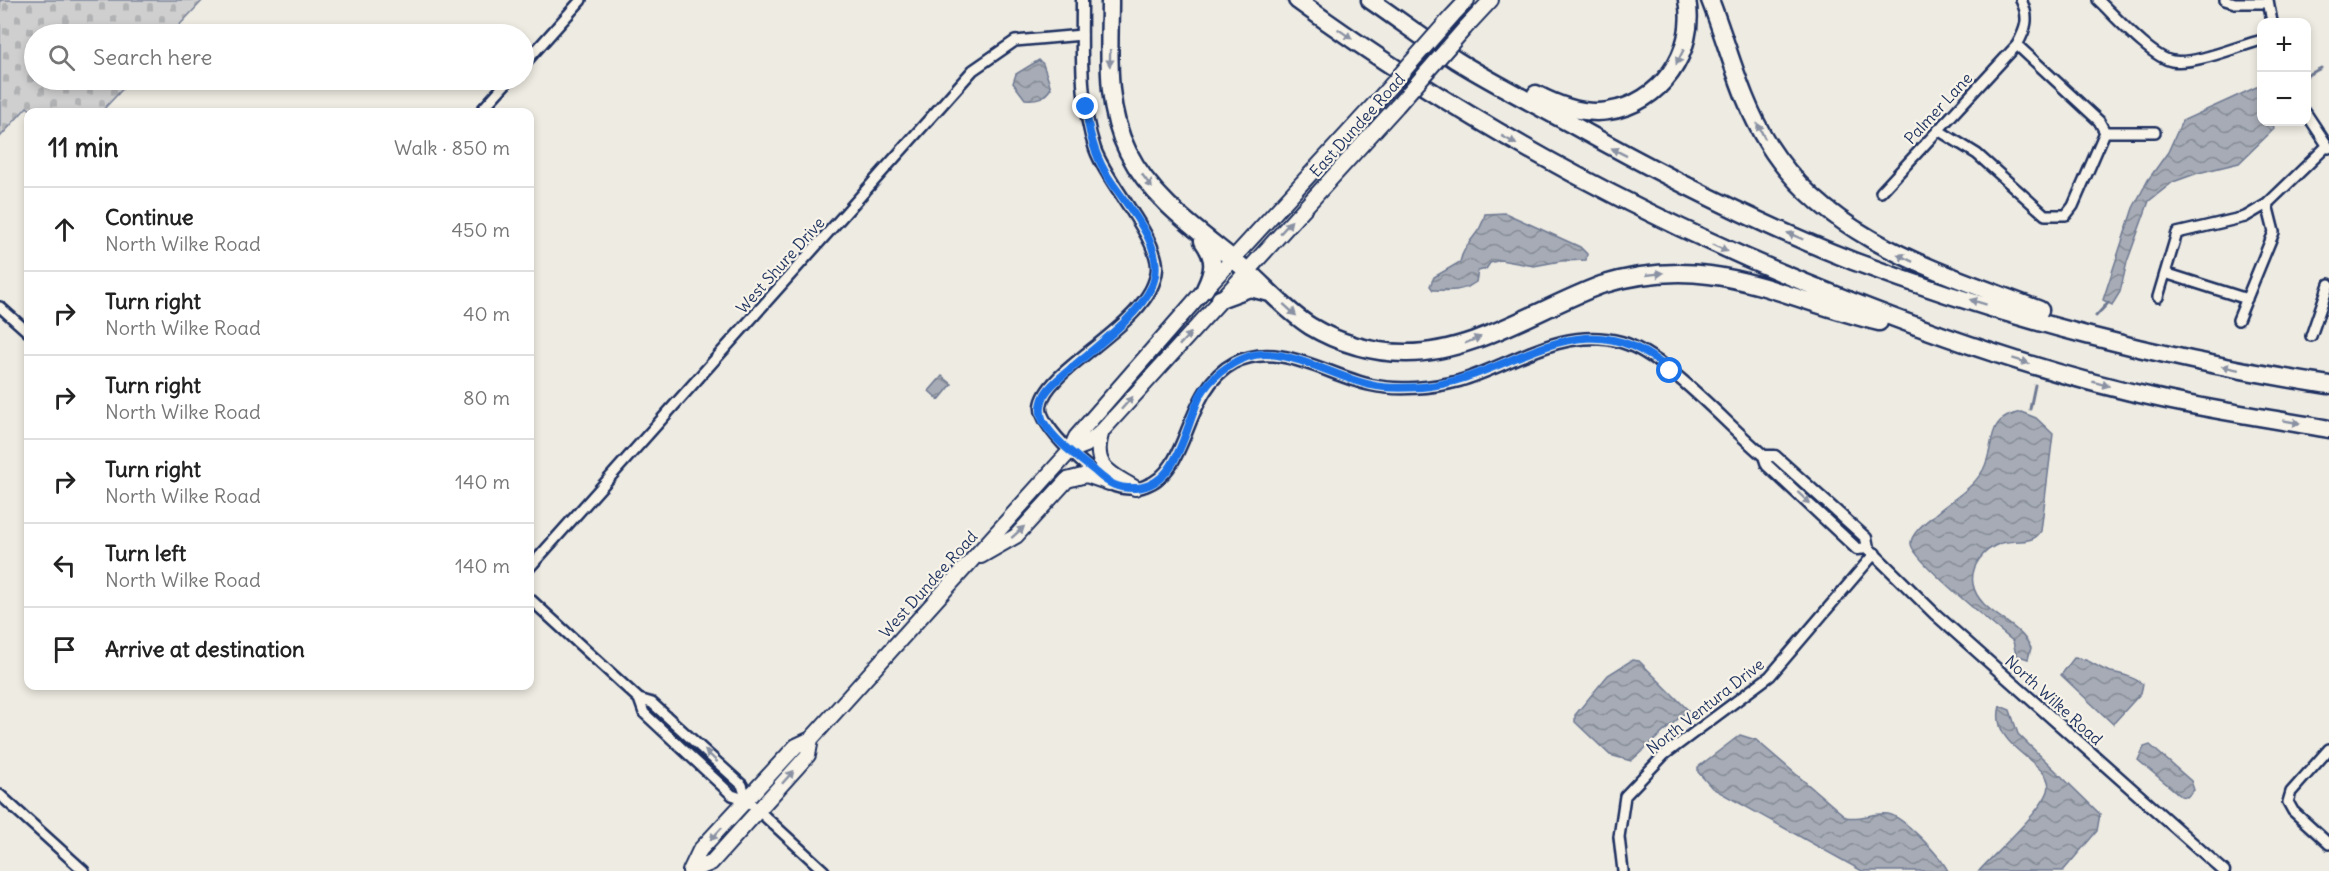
<!DOCTYPE html>
<meta charset="utf-8">
<style>
body{margin:0;font-family:Delius,sans-serif;background:#f2f2f2;color:#222}
.controls{position:absolute;right:18px;top:18px;display:grid;overflow:hidden;border-radius:12px;box-shadow:0 3px 9px #0003}
.controls button{width:54px;height:54px;display:grid;place-items:center;padding:0;border:0;border-bottom:2px solid #e0e0e0;background:#fff;color:#222;font:30px sans-serif}
.stop{position:absolute;width:18px;height:18px;margin:-14px;border:4px solid #1a73e8;border-radius:50%;background:#fff}
.stop.end{background:#1a73e8;border-color:#fff;box-shadow:0 2px 6px #0008}
.list{margin:0;padding:0;list-style:none}
h2{display:flex;justify-content:space-between;align-items:center;height:78px;margin:0;padding:0 24px;font-size:26px}
h2 small{font-size:20px;font-weight:400;color:#767676}
.list li{display:grid;grid-template-columns:39px 1fr auto;gap:18px;align-items:center;box-sizing:border-box;height:84px;padding:0 24px;border-top:2px solid #e0e0e0}
.list b{display:block;font-size:22px;white-space:nowrap}
.list p{margin:0;font-size:20px;white-space:nowrap;color:#767676}
.list em{font-size:20px;font-style:normal;color:#767676}
.icon{flex:none;width:33px;height:33px;fill:none;stroke:currentColor;stroke-width:2;stroke-linecap:round;stroke-linejoin:round}
.map{position:relative;flex:none;width:2329px;height:871px;overflow:hidden}
.search{position:absolute;background:#fff;box-shadow:0 3px 9px #0003;left:24px;top:24px;width:510px;height:66px;display:flex;align-items:center;gap:15px;box-sizing:border-box;padding:0 21px;border-radius:33px;color:#767676;font-size:22px}
.panel{position:absolute;background:#fff;box-shadow:0 3px 9px #0003;left:24px;top:108px;width:510px;height:582px;border-radius:12px}
.map>svg:first-child{display:block}
.cemetery{fill:url(#cemetery-stones);stroke:#757f96;stroke-width:1.5}
.water{fill:url(#water-waves);stroke:#6e7992;stroke-width:1.5}
.lines{fill:none;stroke-linecap:round;stroke-linejoin:round}
.stream{stroke:#6e7992;stroke-width:3}
.minor-casing{stroke:#1b2f5e;stroke-width:14}
.tertiary-casing{stroke:#1b2f5e;stroke-width:15}
.primary-casing{stroke:#1b2f5e;stroke-width:18}
.motorway-casing{stroke:#1b2f5e;stroke-width:21}
.minor{stroke:#f7f3e8;stroke-width:9}
.tertiary{stroke:#f7f3e8;stroke-width:10}
.primary{stroke:#f7f3e8;stroke-width:14}
.motorway{stroke:#f7f3e8;stroke-width:16}
.primary-bridge-casing{stroke:#1b2f5e;stroke-width:18;stroke-linecap:butt}
.primary-bridge{stroke:#f7f3e8;stroke-width:14}
.oneway{fill:#8991a3}
.route{stroke:#1a73e8;stroke-width:8}
.labels{text-anchor:middle;dominant-baseline:central;stroke-width:4.5;stroke-linejoin:round;paint-order:stroke}
.street-label{font-size:16px;fill:#1b2f5e;stroke:#f7f3e8}
</style>
<div class="map">
<svg width="2329" height="871" viewBox="0 0 2329 871">
<defs>
<pattern id="cemetery-stones" width="16" height="16" patternUnits="userSpaceOnUse" patternTransform="scale(1.5)"><rect width="16" height="16" fill="#cfcfcf"/><path d="M2 7V4a2 2 0 0 1 4 0v3zM10 15v-3a2 2 0 0 1 4 0v3z" fill="#b1b2b4"/></pattern>
<pattern id="water-waves" width="16" height="10" patternUnits="userSpaceOnUse" patternTransform="scale(1.5)"><rect width="16" height="10" fill="#a6abb5"/><path d="M0 5q4-4 8 0t8 0" fill="none" stroke="#868c96"/></pattern>
</defs>
<rect width="100%" height="100%" fill="#eeebe2"/>
<filter id="ink" filterUnits="userSpaceOnUse"><feTurbulence type="fractalNoise" baseFrequency=".0167" numOctaves="2"/><feDisplacementMap in="SourceGraphic" scale="12" xChannelSelector="R" yChannelSelector="G"/><feConvolveMatrix kernelMatrix="1 2 1 2 8 2 1 2 1" color-interpolation-filters="sRGB"/></filter>
<g filter="url(#ink)">
<path class="cemetery" d="M0,0H203L171,34H34V80H131L101,112H33L27,107L0,137Z"/>
<path class="water" d="M1039,60L1043,64L1051,88C1045,98 1037,100 1025,99L1013,83L1016,74Z
M2261,85L2262,122H2273L2274,129L2239,163L2198,173L2173,182L2149,201L2127,262L2120,292L2112,305L2103,300L2133,208L2148,180L2168,152L2182,121Z
M1505,213L1580,247L1587,254L1586,260L1561,261L1534,266L1500,260L1490,263L1486,269L1478,271L1476,282C1462,292 1450,291 1433,290L1430,286L1434,277L1460,262C1465,240 1481,235 1485,214Z
M942,376L952,384L939,400L929,391Z
M2021,412L2036,418L2053,434L2041,531C2033,546 2012,538 1999,544C1983,550 1970,567 1973,584C1978,613 2019,621 2031,648L2028,659L2016,655L2013,641C1996,627 1913,561 1911,544C1910,534 1926,522 1933,516C1949,501 1971,491 1983,470C1997,444 1983,419 2021,412Z
M2074,658C2089,658 2097,668 2111,672C2124,675 2131,676 2143,684L2141,693L2113,724L2061,675Z
M1632,660L1639,661L1688,710L1631,761L1610,755L1575,722V715L1608,675Z
M2000,706L2010,710L2018,734L2100,814L2097,831L2063,871H1979C1995,853 2041,812 2048,791C2057,763 1988,750 2000,706Z
M1740,735L1756,740L1846,817C1861,820 1874,812 1888,814C1903,816 1940,856 1948,871H1862L1712,788L1698,772V767Z
M2150,745L2191,781L2194,790L2187,797L2181,796L2138,760L2144,747Z"/>
<g class="lines">
<path class="stream" d="M2306,76L2321,68
M2096,316L2108,303
M2030,409L2035,385"/>
<defs>
<path id="minor" d="M2098,0C2115,16 2151,57 2172,61C2195,65 2238,46 2262,40
M2225,0L2235,3H2268
M2268,0L2272,22
M524,64L581,0
M480,112L509,80
M2306,113L2329,148
M1938,130L1977,154L2045,215H2066L2073,206L2105,132L2099,121L2017,45
M2105,132H2155
M1881,192L2017,45C2026,29 2030,18 2021,0
M2165,273L2247,299
M2158,297L2177,233L2245,217L2267,204L2327,146
M0,307L28,332
M2238,320L2274,232L2267,204
M2311,336L2329,284
M530,567L973,70L1015,41L1082,35
M530,599L639,699L644,713L732,795L747,800L824,871
M639,699L652,703L742,785L747,800
M2329,749L2291,792L2288,802L2293,811L2329,844
M0,795L84,871
M1623,871L1619,837L1625,796L1664,755L1770,676L1875,553"/>
<path id="tertiary" d="M1082,0C1082,49 1079,102 1095,149C1107,183 1159,239 1157,269C1153,324 1045,367 1041,406C1038,427 1094,475 1112,485C1121,489 1136,490 1145,486C1191,471 1183,390 1234,363C1279,340 1326,375 1371,385C1397,391 1433,388 1459,381C1513,365 1561,326 1621,342C1665,354 1727,425 1764,456L1767,465L1857,549L1868,548
M1764,456H1775L1866,538L1868,548L1935,614L2224,871"/>
<path id="primary" d="M1452,16L1467,0
M1465,28L1491,0
M1102,431C1091,466 1108,472 1135,488
M1070,451L1086,445L1102,431L1397,106
M981,556L1016,536L1067,480L1086,475L1109,483
M690,871L700,850L796,746L811,739L1070,451L1076,437L1205,289L1378,100
M691,871L711,863L808,755L811,739"/>
<path id="motorway" d="M1110,0C1110,50 1104,105 1128,152C1153,202 1203,234 1245,269C1267,288 1286,311 1310,326C1338,343 1373,353 1405,353C1472,354 1539,308 1601,285C1713,251 1776,297 1879,322
M1297,0C1466,124 1648,221 1843,298C1946,339 2053,376 2162,399C2217,411 2273,419 2329,429
M1370,0C1399,20 1427,41 1456,60C1493,83 1533,103 1571,124C1662,175 1756,223 1853,261C2004,318 2169,361 2329,385
M1710,0C1729,48 1741,101 1768,144C1829,241 1939,271 2040,310
M1536,94C1557,105 1585,115 1608,111C1660,104 1697,52 1687,0
M1203,241C1216,259 1214,270 1205,289
M1220,299L1250,288L1270,293"/>
</defs>
<use href="#minor" class="minor-casing"/>
<use href="#tertiary" class="tertiary-casing"/>
<use href="#primary" class="primary-casing"/>
<use href="#motorway" class="motorway-casing"/>
<use href="#minor" class="minor"/>
<use href="#tertiary" class="tertiary"/>
<use href="#primary" class="primary"/>
<use href="#motorway" class="motorway"/>
<defs>
<path id="primary-bridge" d="M1378,100L1452,16
M1397,106L1465,28"/>
</defs>
<use href="#primary-bridge" class="primary-bridge-casing"/>
<use href="#primary-bridge" class="primary-bridge"/>
</g>
<defs><path id="oneway-solid" d="M-6-.8H1V-3.2L6.5 0L1 3.2V.8H-6Z" transform="scale(1.5)"/></defs>
<g class="oneway">
<use href="#oneway-solid" transform="translate(1345 34) rotate(35)"/>
<use href="#oneway-solid" transform="translate(1680 57) rotate(116)"/>
<use href="#oneway-solid" transform="translate(1110 58) rotate(91)"/>
<use href="#oneway-solid" transform="translate(1761 131) rotate(-117)"/>
<use href="#oneway-solid" transform="translate(1509 140) rotate(30)"/>
<use href="#oneway-solid" transform="translate(1619 152) rotate(-153)"/>
<use href="#oneway-solid" transform="translate(1147 181) rotate(53)"/>
<use href="#oneway-solid" transform="translate(1286 227) rotate(-48)"/>
<use href="#oneway-solid" transform="translate(1795 236) rotate(-157)"/>
<use href="#oneway-solid" transform="translate(1720 248) rotate(24)"/>
<use href="#oneway-solid" transform="translate(1905 258) rotate(-154)"/>
<use href="#oneway-solid" transform="translate(1655 274) rotate(-6)"/>
<use href="#oneway-solid" transform="translate(1978 302) rotate(-163)"/>
<use href="#oneway-solid" transform="translate(1290 310) rotate(42)"/>
<use href="#oneway-solid" transform="translate(1185 339) rotate(-48)"/>
<use href="#oneway-solid" transform="translate(1473 340) rotate(-23)"/>
<use href="#oneway-solid" transform="translate(2021 361) rotate(17)"/>
<use href="#oneway-solid" transform="translate(2230 368) rotate(-168)"/>
<use href="#oneway-solid" transform="translate(2101 384) rotate(15)"/>
<use href="#oneway-solid" transform="translate(1127 403) rotate(-48)"/>
<use href="#oneway-solid" transform="translate(2292 422) rotate(10)"/>
<use href="#oneway-solid" transform="translate(1804 498) rotate(43)"/>
<use href="#oneway-solid" transform="translate(1018 532) rotate(-42)"/>
<use href="#oneway-solid" transform="translate(711 756) rotate(-137)"/>
<use href="#oneway-solid" transform="translate(788 777) rotate(-48)"/>
<use href="#oneway-solid" transform="translate(716 834) rotate(133)"/>
</g>
</g>
<g class="lines" filter="url(#ink)">
<path class="route" d="M1086,107C1088,130 1094,152 1105,172C1124,205 1169,245 1152,286C1138,317 1095,347 1069,370C1061,377 1051,384 1045,394C1041,402 1039,412 1043,421C1054,441 1079,458 1096,472C1109,484 1118,489 1136,488C1179,485 1185,426 1200,396C1210,378 1228,364 1247,357C1283,344 1335,378 1371,385C1386,389 1407,388 1422,387C1512,379 1583,291 1670,371"/>
</g>
<g class="labels">
<g class="street-label">
<text transform="translate(1938 108) rotate(-47)">Palmer Lane</text>
<text transform="translate(1357 125) rotate(-48)">East Dundee Road</text>
<text transform="translate(780 265) rotate(-48)">West Shure Drive</text>
<text transform="translate(928 584) rotate(-48)">West Dundee Road</text>
<text transform="translate(2054 700) rotate(42)">North Wilke Road</text>
<text transform="translate(1705 706) rotate(-38)">North Ventura Drive</text>
</g>
</g>
</svg>
<div class="controls">
<button>+</button>
<button>−</button>
</div>
<div class="stop" style="left:1670px;top:371px"></div>
<div class="stop end" style="left:1086px;top:107px"></div>
<div class="search"><svg class="icon" aria-label="search" viewBox="0 0 24 24"><circle cx="10" cy="10" r="6"/><path d="M15 15l6 6"/></svg>Search here</div>
<section class="panel">
<h2>11 min<small>Walk · 850 m</small></h2>
<ul class="list">
<li><svg class="icon" aria-label="ahead" viewBox="0 0 24 24"><path d="M12 20V5M6 11l6-6 6 6"/></svg><div><b>Continue</b><p>North Wilke Road</p></div><em>450 m</em></li>
<li><svg class="icon" aria-label="right" viewBox="0 0 24 24"><path d="M7 20v-9h11M14 6l5 5-5 5"/></svg><div><b>Turn right</b><p>North Wilke Road</p></div><em>40 m</em></li>
<li><svg class="icon" aria-label="right" viewBox="0 0 24 24"><path d="M7 20v-9h11M14 6l5 5-5 5"/></svg><div><b>Turn right</b><p>North Wilke Road</p></div><em>80 m</em></li>
<li><svg class="icon" aria-label="right" viewBox="0 0 24 24"><path d="M7 20v-9h11M14 6l5 5-5 5"/></svg><div><b>Turn right</b><p>North Wilke Road</p></div><em>140 m</em></li>
<li><svg class="icon" aria-label="left" viewBox="0 0 24 24"><path d="M17 20v-9H6M10 6l-5 5 5 5"/></svg><div><b>Turn left</b><p>North Wilke Road</p></div><em>140 m</em></li>
<li><svg class="icon" aria-label="arrive" viewBox="0 0 24 24"><path d="M6 21V4h12l-3 4 3 4H6"/></svg><div><b>Arrive at destination</b></div></li>
</ul>
</section>
</div>
